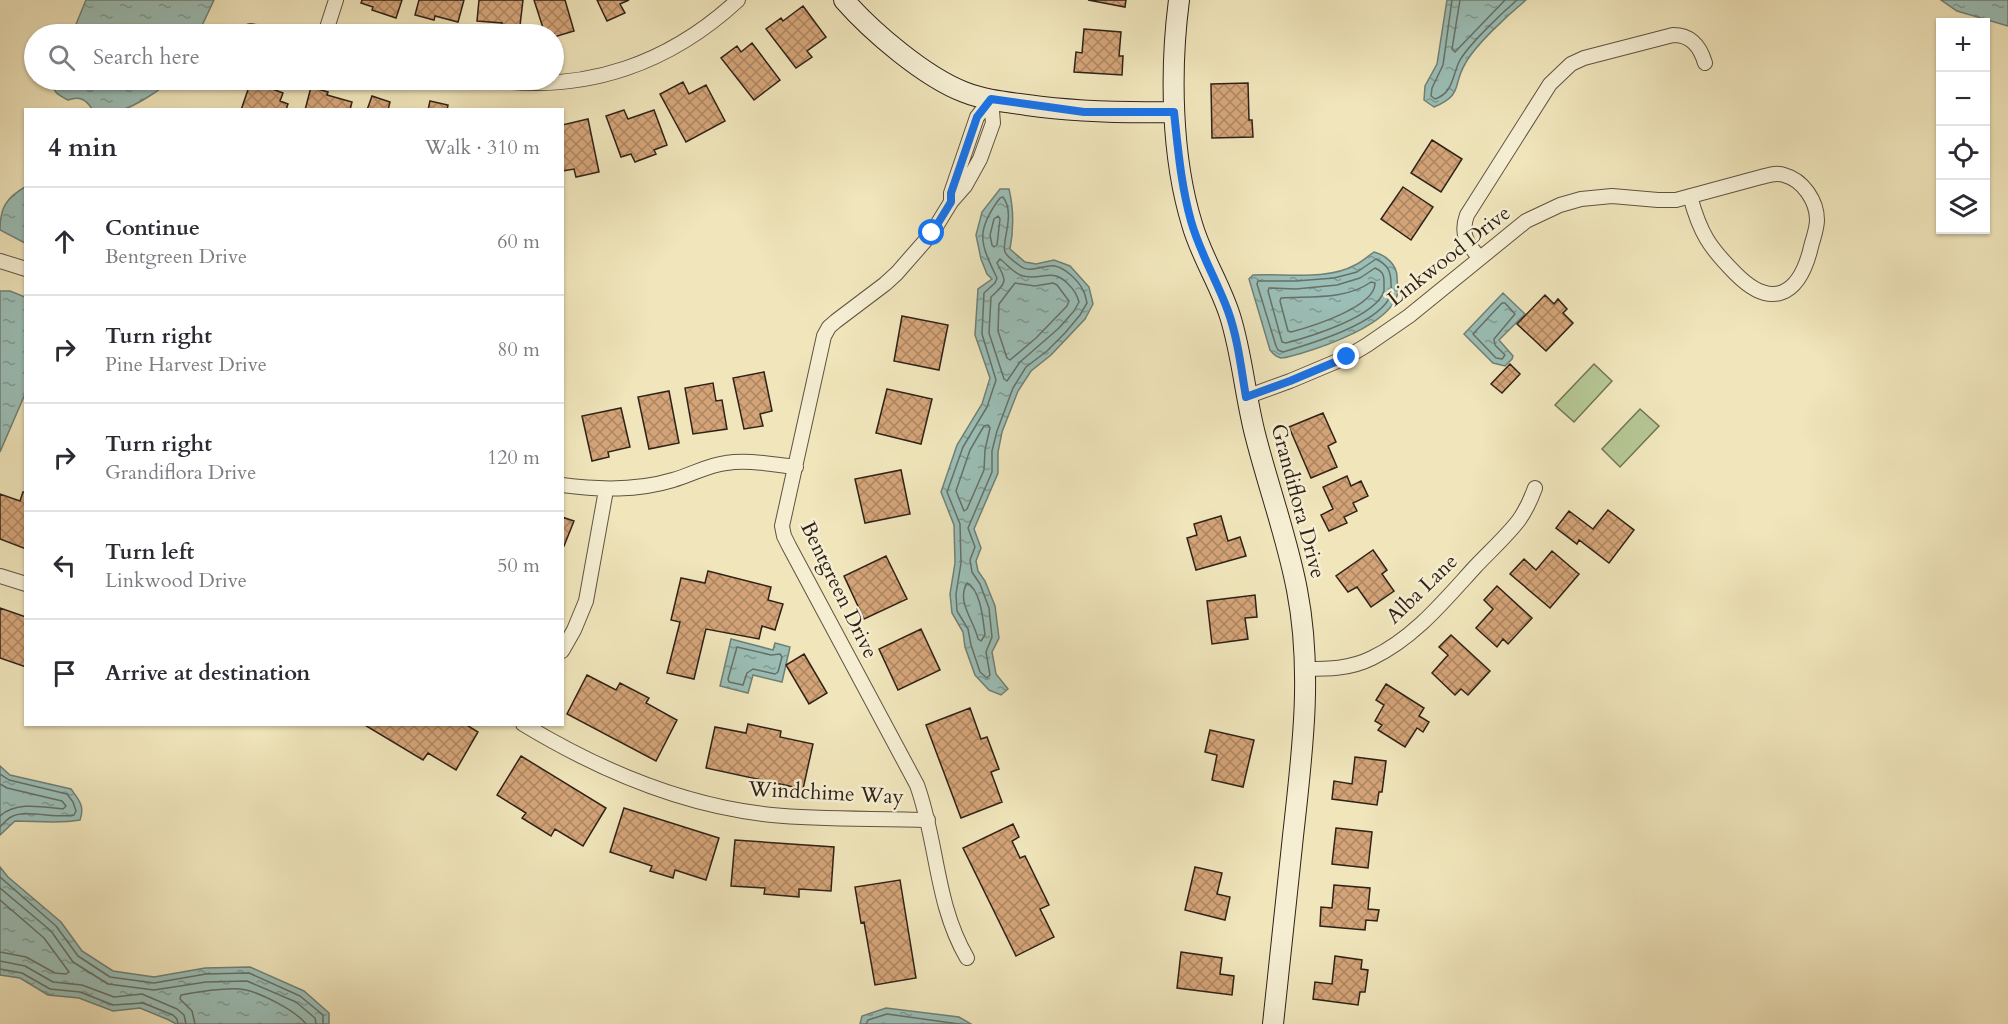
<!DOCTYPE html>
<meta charset="utf-8">
<style>
body{margin:0;font-family:Cardo,serif;background:#f2f2f3;color:#2b2b33}
.controls{position:absolute;right:18px;top:18px;display:grid;overflow:hidden;border-radius:0px;box-shadow:0 2px 4px #0004}
.controls button{width:54px;height:54px;display:grid;place-items:center;padding:0;border:0;border-bottom:2px solid #e1e1e2;background:#fff;color:#2b2b33;font:30px sans-serif}
.stop{position:absolute;width:18px;height:18px;margin:-14px;border:4px solid #1a73e8;border-radius:50%;background:#fff}
.stop.end{background:#1a73e8;border-color:#fff;box-shadow:0 2px 6px #0008}
.list{margin:0;padding:0;list-style:none}
h2{display:flex;justify-content:space-between;align-items:center;height:78px;margin:0;padding:0 24px;font-size:26px}
h2 small{font-size:20px;font-weight:400;color:#7c7c81}
.list li{display:grid;grid-template-columns:39px 1fr auto;gap:18px;align-items:center;box-sizing:border-box;height:108px;padding:0 24px;border-top:2px solid #e1e1e2}
.list b{display:block;font-size:22px;white-space:nowrap}
.list p{margin:0;font-size:20px;white-space:nowrap;color:#7c7c81}
.list em{font-size:20px;font-style:normal;color:#7c7c81}
.icon{flex:none;width:33px;height:33px;fill:none;stroke:currentColor;stroke-width:2;stroke-linecap:round;stroke-linejoin:round}
.map{position:relative;flex:none;width:2008px;height:1024px;overflow:hidden}
.search{position:absolute;background:#fff;box-shadow:0 2px 4px #0004;left:24px;top:24px;width:540px;height:66px;display:flex;align-items:center;gap:15px;box-sizing:border-box;padding:0 21px;border-radius:33px;color:#7c7c81;font-size:22px}
.panel{position:absolute;background:#fff;box-shadow:0 2px 4px #0004;left:24px;top:108px;width:540px;height:618px;border-radius:0px}
.map>svg:first-child{display:block}
.garden{fill:#b5c694;stroke:#727456;stroke-width:1.5}
.water{fill:url(#water-ripples);stroke:#708077;stroke-width:1.5}
.lines{fill:none;stroke-linecap:round;stroke-linejoin:round}
.shore{stroke:#667067;stroke-width:1.5}
.building{fill:url(#building-cross-hatch);stroke:#302218;stroke-width:1.5}
.street-casing{stroke:#605341;stroke-width:16}
.secondary-casing{stroke:#302218;stroke-width:22}
.street{stroke:#f5eed3;stroke-width:14}
.secondary{stroke:#f5eed3;stroke-width:20}
.route{stroke:#1a73e8;stroke-width:8}
.labels{text-anchor:middle;dominant-baseline:central;stroke-width:5;stroke-linejoin:round;paint-order:stroke}
.street-label{font-size:21px;fill:#302218;stroke:#f5eed3}
</style>
<div class="map">
<svg width="2008" height="1024" viewBox="0 0 2008 1024">
<defs>
<pattern id="water-ripples" width="26" height="14" patternUnits="userSpaceOnUse" patternTransform="scale(1.5)"><rect width="26" height="14" fill="#9bbeb6"/><path d="M2 4q2-2 4 0t4 0M15 11q2-2 4 0t4 0" fill="none" stroke="#7f9a93"/></pattern>
<pattern id="building-cross-hatch" width="8" height="8" patternUnits="userSpaceOnUse" patternTransform="scale(1.5)"><rect width="8" height="8" fill="#d4a478"/><path d="M0 0l8 8M0 8l8-8" fill="none" stroke="#ac8561"/></pattern>
</defs>
<rect width="100%" height="100%" fill="#f0e5bb"/>
<filter id="stains"><feTurbulence type="fractalNoise" baseFrequency=".00333" numOctaves="4"/><feColorMatrix values="0 0 0 0 .2 0 0 0 0 .09 0 0 0 0 .02 0 0 0 .5 -.17"/></filter>
<radialGradient id="worn" r=".72"><stop offset=".6" stop-color="#630" stop-opacity="0"/><stop offset="1" stop-color="#630" stop-opacity=".3"/></radialGradient>
<path class="garden" d="M1594,364L1612,381L1574,422L1555,405Z
M1640,409L1659,426L1620,467L1602,449Z"/>
<path class="water" d="M86,0H214L198,34H72Z
M1447,0H1526C1509,14 1475,45 1465,64C1452,86 1464,94 1434,107L1424,100L1425,86L1437,64Z
M1941,0H2008V26L1957,11Z
M56,80H171C162,89 134,107 121,110C112,111 101,110 92,109C86,99 79,96 68,100C58,95 50,91 56,80Z
M25,187V243L0,230C0,208 6,198 25,187Z
M1000,189H1009C1014,210 1014,228 1010,249L1025,262L1036,264L1054,260L1070,266L1089,287L1093,304L1085,319L1051,355L1031,371L1018,391L1002,432L998,452V473L974,529L981,548L976,561L978,571L985,581L995,606L999,638L992,652L996,674L1008,689L1001,695L989,690L975,675L965,647L963,632L952,613L950,594L955,563L954,525L941,492L957,445L982,404L990,378L975,335L978,289L992,279L987,274L981,259L976,235L982,212Z
M1374,252C1386,255 1397,265 1397,277C1397,283 1399,291 1397,296C1387,325 1326,346 1299,354C1294,355 1287,358 1281,358C1276,357 1273,354 1270,350L1249,279L1253,275C1283,273 1327,281 1355,265C1362,262 1368,256 1374,252Z
M0,291H10L25,297V394L0,452Z
M1503,293L1525,314L1499,340L1513,356L1512,359L1505,366L1493,363L1464,334Z
M731,639L773,650L775,643L790,647L782,682L753,675L748,693L720,686Z
M0,766L10,775L71,789C79,800 85,806 80,820C59,824 37,821 15,821L0,835Z
M0,867L8,877L61,922L82,951L113,971L154,977L205,968L250,967L304,991L329,1013V1024H176L169,1020L140,1008L113,1011L79,998L48,995L20,978L0,975Z
M886,1008L959,1017L971,1024H860L862,1016Z"/>
<g class="lines">
<path class="shore" d="M1452,0L1443,65L1432,88L1431,96L1435,99C1453,93 1452,77 1459,62C1467,46 1502,13 1517,0
M1460,0L1452,49L1455,52L1505,0
M1003,197C1016,214 1001,242 1005,252C1007,257 1015,262 1019,265C1030,275 1043,264 1055,266C1065,268 1078,280 1083,290C1085,293 1086,299 1087,303L1080,315L1065,333L1047,351L1026,367L1013,388L997,431L992,451V472L968,528L975,547L970,560L972,572L980,584L989,608L992,637L986,652L990,675L987,678L980,672L971,645L968,629L957,611L956,594L961,563L960,524L947,492L963,447L987,407L996,380L982,334L984,293L995,283L997,278C980,243 975,231 1000,198Z
M998,216L1000,219L997,245L994,247L992,245L990,235L994,219Z
M1000,259C1007,264 1014,274 1023,276C1044,281 1052,266 1070,286C1075,291 1077,295 1079,302L1074,311L1059,328L1020,362L1007,381L1004,379L989,333L991,297C1007,282 1007,282 997,263Z
M1376,259C1388,265 1391,271 1391,284C1391,285 1392,293 1391,294C1382,323 1310,344 1283,352L1278,350L1276,346L1257,284L1258,281H1296L1334,278L1357,272Z
M1375,268C1382,271 1384,274 1384,282C1384,283 1384,291 1384,291C1376,317 1309,337 1286,343L1282,342L1268,291L1269,288L1296,289L1337,285L1360,278Z
M1371,282L1375,283C1376,307 1310,327 1291,332L1288,331L1280,301L1281,298C1310,296 1346,300 1371,282Z
M1015,283L1035,286L1053,283L1057,285L1069,301L1067,306L1036,338L1010,360L1007,358L998,331L999,304Z
M1502,303H1505L1515,314L1494,339L1495,345L1505,355L1502,359L1496,358L1473,334Z
M988,425L990,428L985,450L984,470L967,509L964,511L956,491L970,450L984,426Z
M967,583C981,590 983,620 985,635L981,641L978,639C974,620 956,602 967,583Z
M737,647L771,655L780,654L782,657L778,672L775,674L753,669L747,673L743,685L729,682L728,679Z
M0,774L9,780L67,794L73,802L76,811L74,815C58,819 24,809 11,817C7,819 3,824 0,827
M0,784L7,788L62,801L66,806L63,809C43,807 16,801 0,816
M0,877L56,926L78,956L110,977L154,983L206,974L249,973L300,996L323,1015V1024
M0,888L51,931L73,962L108,984L154,990L206,982L247,981L296,1002L315,1018L316,1024
M0,900L44,938L69,972L66,974L55,973L26,957L0,952
M0,961L25,966L53,982L82,985L114,997L142,994L177,1009L184,1015L186,1024
M0,969L22,973L50,989L80,992L113,1005L143,1003L173,1015L177,1019L178,1024
M195,1024L192,1011L180,999L181,995C197,992 230,986 246,990C263,994 296,1011 306,1024
M866,1024L868,1020L887,1014L959,1024"/>
</g>
<path class="building" d="M362,0H402L396,18L372,10L373,7L361,3Z
M419,0H464L458,22L435,16L434,20L415,15Z
M479,0H523L519,34H501L502,23L477,21Z
M534,0H565L574,31L554,37V34H545Z
M597,0H629L620,4L625,13L607,21Z
M1088,0H1126L1125,7Z
M803,6L826,37L807,51L812,57L796,68L766,29L781,18L783,21Z
M1084,29L1121,32L1119,56H1123L1122,75L1074,72L1076,52L1082,53Z
M752,43L780,80L754,100L721,58L737,46L741,52Z
M251,81L283,93L280,101L288,104L286,110H241Z
M683,82L689,94L706,85L725,121L686,142L660,94Z
M1248,83L1249,120H1252L1253,137L1212,138L1211,84Z
M311,87L328,92L327,95L352,102L350,110H305Z
M372,96L390,102L388,110H367Z
M430,101L448,105L447,110H428Z
M624,110L628,119L654,110L667,145L654,150L656,154L635,162L631,154L621,157L606,116Z
M588,119L599,172L576,177L574,169L562,171V125Z
M1432,140L1462,159L1441,192L1411,173Z
M1403,187L1433,207L1411,240L1381,219Z
M1545,295L1554,304L1558,299L1567,309L1563,313L1573,323L1546,351L1517,324Z
M902,316L948,325L939,370L894,361Z
M1510,364L1520,374L1502,393L1491,384Z
M764,372L772,411L760,414L763,426L744,429L733,378Z
M713,383L716,401L722,400L727,429L693,434L685,388Z
M887,389L932,399L921,444L876,433Z
M669,391L679,443L649,449L638,397Z
M621,408L630,447L608,452L609,457L592,461L582,416Z
M1323,413L1336,442L1328,446L1337,467L1311,478L1289,427Z
M901,470L910,514L865,523L855,479Z
M1347,476L1351,486L1361,481L1368,496L1353,503L1357,511L1344,517L1347,523L1329,531L1321,515L1333,509L1323,487Z
M23,492L26,493V549L0,539V494L20,501Z
M1608,510L1634,530L1609,563L1579,540L1577,544L1556,528L1569,511L1593,529Z
M1221,516L1228,541L1240,537L1246,556L1196,570L1187,538L1197,535L1194,524Z
M562,517L574,521L564,546H562Z
M1373,550L1387,570L1382,574L1394,591L1371,607L1357,587L1348,592L1336,576Z
M1552,551L1579,574L1550,608L1510,574L1524,559L1536,570Z
M886,556L907,599L864,619L844,576Z
M708,571L771,587L768,600L783,604L775,630L762,626L759,639L706,629L694,679L667,673L680,622L671,620L681,578L705,583Z
M1497,586L1532,618L1508,644L1503,639L1497,647L1476,628L1493,609L1484,600Z
M1255,595L1257,617L1245,618L1248,639L1212,644L1207,601Z
M0,608L26,617V667L0,658Z
M921,629L940,670L898,690L879,649Z
M1451,635L1490,671L1468,695L1461,689L1455,695L1432,673L1448,655L1439,647Z
M804,654L827,693L809,704L786,665Z
M587,675L616,690L620,683L649,698L646,703L677,720L656,761L567,714Z
M1386,684L1424,708L1419,716L1429,722L1423,732L1417,728L1405,747L1378,730L1382,725L1375,721L1384,705L1376,700Z
M970,708L981,739L987,737L999,769L991,772L1002,802L961,818L926,725Z
M363,724H465L478,732L456,770L428,753L423,760Z
M748,724L781,731L780,737L813,744L803,789L706,768L715,727L746,733Z
M1210,730L1254,740L1243,787L1212,780L1217,755L1205,752Z
M521,756L606,808L583,846L555,829L551,836L522,818L526,813L497,795Z
M1355,757L1386,761L1382,792H1379L1377,805L1332,799L1334,781L1352,784Z
M624,808L719,838L706,880L675,870L673,878L650,871L652,866L610,852Z
M1013,824L1019,837L1012,841L1020,858L1025,856L1049,905L1040,909L1054,937L1016,956L963,848Z
M1336,828L1372,832L1368,868L1332,864Z
M735,840L834,847L831,891L799,889V897L764,894L765,888L731,886Z
M1195,867L1222,873L1217,894L1230,897L1225,920L1185,910Z
M900,880L916,978L875,985L864,922L861,923L855,887Z
M1334,885L1370,888L1368,909L1379,910L1377,921L1366,920L1365,930L1320,926L1321,907L1332,908Z
M1181,952L1222,958L1220,974L1234,976L1232,995L1177,988Z
M1335,956L1362,960L1361,969L1368,970L1365,992H1360L1358,1005L1313,999L1315,982L1332,984Z"/>
<g class="lines">
<defs>
<path id="street" d="M250,31L269,34
M325,34L336,0
M494,80C587,93 670,63 738,0
M951,202V193L977,117L991,99
M1480,258C1467,244 1460,234 1467,215L1550,84L1571,64L1584,58L1673,35C1691,35 1700,46 1705,63
M0,261L26,269
M1246,397L1290,381L1347,357L1367,345L1409,316L1526,221L1560,205L1581,199L1612,196L1658,200H1676L1761,177C1769,175 1776,172 1784,175C1803,180 1817,201 1817,220C1817,230 1812,241 1810,251C1798,296 1771,309 1736,274C1709,247 1700,233 1690,196
M562,485C600,490 637,491 673,480C691,475 708,465 726,463C749,459 774,465 796,467
M0,576L26,584
M562,651L574,630L586,601L606,490
M1305,669C1328,669 1350,669 1372,658C1414,638 1444,601 1475,567C1489,552 1506,537 1519,520C1526,510 1531,499 1535,488
M523,724C599,770 683,806 772,815C823,820 876,818 928,820
M967,958C935,903 938,843 917,785L789,546L784,536L782,526L824,336L829,327L836,321L885,284L897,273L932,233L951,202L965,186L980,159L993,123L991,99"/>
<path id="secondary" d="M844,0C872,32 925,77 964,92C984,100 1006,102 1027,105C1077,112 1124,113 1174,112
M1179,0C1170,69 1171,156 1192,224C1201,256 1220,284 1230,316C1242,354 1245,395 1255,434C1268,486 1287,537 1297,590C1313,672 1302,755 1293,836C1286,899 1280,961 1273,1024"/>
</defs>
<use href="#street" class="street-casing"/>
<use href="#secondary" class="secondary-casing"/>
<use href="#street" class="street"/>
<use href="#secondary" class="secondary"/>
</g>
<g class="lines">
<path class="route" d="M932,233L951,202V193L977,117L991,99L1084,112H1174C1178,149 1181,185 1191,221C1200,253 1217,281 1228,311C1238,339 1241,368 1246,397L1290,381L1347,357"/>
</g>
<g class="labels">
<g class="street-label">
<text transform="translate(1449 256) rotate(-38)">Linkwood Drive</text>
<text transform="translate(1298 501) rotate(75)">Grandiflora Drive</text>
<text transform="translate(1422 589) rotate(-44)">Alba Lane</text>
<text transform="translate(839 590) rotate(64)">Bentgreen Drive</text>
<text transform="translate(826 793) rotate(3)">Windchime Way</text>
</g>
</g>
<rect width="100%" height="100%" filter="url(#stains)"/>
<rect width="100%" height="100%" fill="url(#worn)"/>
</svg>
<div class="controls">
<button>+</button>
<button>−</button>
<button><svg class="icon" aria-label="locate" viewBox="0 0 24 24"><circle cx="12" cy="12" r="6"/><path d="M12 2v4M12 18v4M2 12h4M18 12h4"/></svg></button>
<button><svg class="icon" aria-label="layers" viewBox="0 0 24 24"><path d="M12 4l9 5-9 5-9-5zM3 14l9 5 9-5"/></svg></button>
</div>
<div class="stop" style="left:932px;top:233px"></div>
<div class="stop end" style="left:1347px;top:357px"></div>
<div class="search"><svg class="icon" aria-label="search" viewBox="0 0 24 24"><circle cx="10" cy="10" r="6"/><path d="M15 15l6 6"/></svg>Search here</div>
<section class="panel">
<h2>4 min<small>Walk · 310 m</small></h2>
<ul class="list">
<li><svg class="icon" aria-label="ahead" viewBox="0 0 24 24"><path d="M12 20V5M6 11l6-6 6 6"/></svg><div><b>Continue</b><p>Bentgreen Drive</p></div><em>60 m</em></li>
<li><svg class="icon" aria-label="right" viewBox="0 0 24 24"><path d="M7 20v-9h11M14 6l5 5-5 5"/></svg><div><b>Turn right</b><p>Pine Harvest Drive</p></div><em>80 m</em></li>
<li><svg class="icon" aria-label="right" viewBox="0 0 24 24"><path d="M7 20v-9h11M14 6l5 5-5 5"/></svg><div><b>Turn right</b><p>Grandiflora Drive</p></div><em>120 m</em></li>
<li><svg class="icon" aria-label="left" viewBox="0 0 24 24"><path d="M17 20v-9H6M10 6l-5 5 5 5"/></svg><div><b>Turn left</b><p>Linkwood Drive</p></div><em>50 m</em></li>
<li><svg class="icon" aria-label="arrive" viewBox="0 0 24 24"><path d="M6 21V4h12l-3 4 3 4H6"/></svg><div><b>Arrive at destination</b></div></li>
</ul>
</section>
</div>
